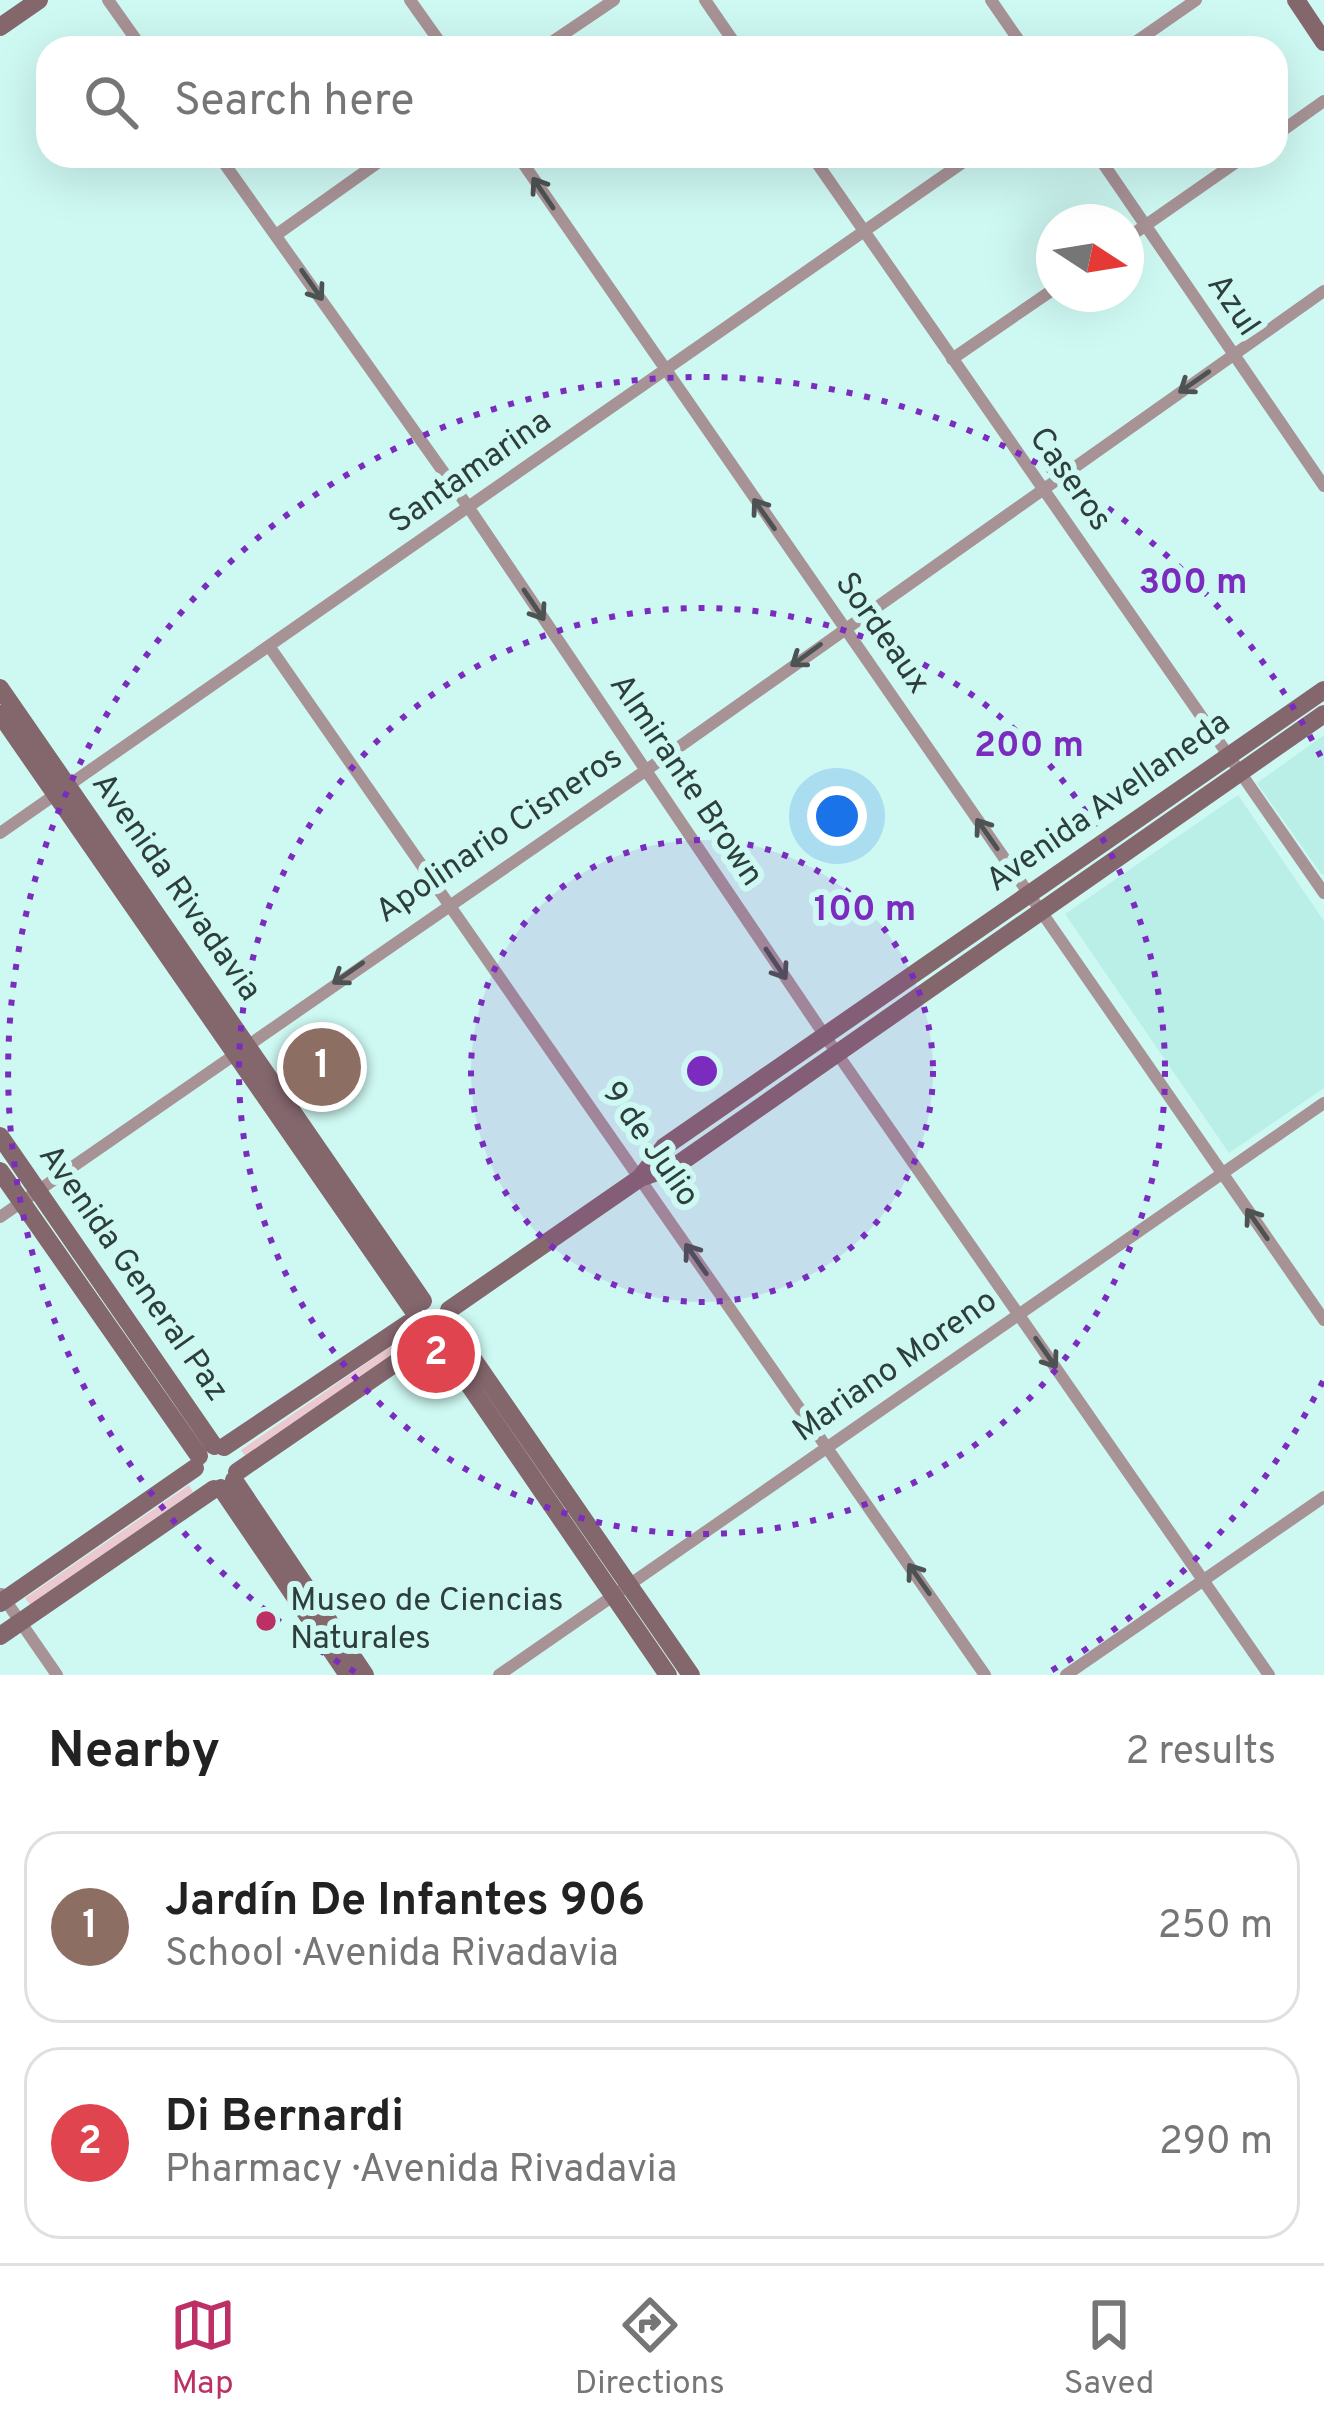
<!DOCTYPE html>
<meta charset="utf-8">
<style>
body{margin:0;font-family:Overpass,sans-serif;background:#f2f2f2;color:#222}
.compass{position:absolute;left:1036px;top:204px;width:108px;height:108px;border-radius:50%;background:#fff;box-shadow:0 12px 48px #0002;rotate:102deg}
.you{position:absolute;left:837px;top:816px;width:42px;height:42px;margin:-30px;border:9px solid #fff;border-radius:50%;background:#1a73e8;box-shadow:0 0 0 18px #1a73e833}
.badge{display:grid;place-items:center;width:78px;height:78px;border-radius:50%;background:#bd3065;color:#fff;font-size:39px;font-weight:700}
.pin{position:absolute;translate:-50% -50%;border:6px solid #fff;box-shadow:0 3px 12px #0006}
.list{margin:0;padding:0;list-style:none}
h2{display:flex;justify-content:space-between;align-items:center;height:156px;margin:0;padding:0 48px;font-size:51px}
h2 small{font-size:39px;font-weight:400;color:#767676}
.list li{display:grid;grid-template-columns:78px 1fr auto;gap:36px;align-items:center;box-sizing:border-box;height:192px;margin:0 24px 24px;padding:0 24px;border:3px solid #e0e0e0;border-radius:36px}
.list b{display:block;font-size:45px;white-space:nowrap}
.list p{margin:0;font-size:39px;white-space:nowrap;color:#767676}
.list em{font-size:39px;font-style:normal;color:#767676}
.icon{flex:none;width:66px;height:66px;fill:none;stroke:currentColor;stroke-width:2;stroke-linecap:round;stroke-linejoin:round}
.map{position:relative;flex:none;width:1324px;height:1675px;overflow:hidden}
.search{position:absolute;background:#fff;box-shadow:0 12px 48px #0002;left:36px;right:36px;top:36px;height:132px;display:flex;align-items:center;gap:30px;box-sizing:border-box;padding:0 42px;border-radius:36px;color:#767676;font-size:45px}
.sheet{height:588px;background:#fff}
nav{display:flex;justify-content:space-around;align-items:center;box-sizing:border-box;height:168px;border-top:3px solid #e0e0e0;background:#fff;font-size:33px;color:#767676}
nav a{display:grid;justify-items:center;gap:6px}
nav .on{color:#bd3065}
.map>svg:first-child{display:block}
.built{fill:#baefe7}
.green{fill:#ecc9d1}
.lines{fill:none;stroke-linecap:round;stroke-linejoin:round}
.street{stroke:#a79296;stroke-width:12}
.secondary{stroke:#84666d;stroke-width:18}
.oneway{stroke:#4c5352}
.ring{fill:none;stroke:#7b2cbf;stroke-width:6;stroke-dasharray:6 12}
.poi-dot{fill:#bd3065;stroke:#cef8f2;stroke-width:4.5}
.labels{text-anchor:middle;dominant-baseline:central;stroke-width:12;stroke-linejoin:round;paint-order:stroke}
.street-label{font-size:33px;fill:#2d3e3c;stroke:#cef8f2}
.poi-label{font-size:33px;fill:#2d3e3c;stroke:#cef8f2;text-anchor:start}
.centre{fill:#7b2cbf;stroke:#cef8f2;stroke-width:6}
.ring-label{font-size:36px;text-anchor:middle;font-weight:bold;fill:#7b2cbf;stroke:#cef8f2;stroke-width:12;stroke-linejoin:round;paint-order:stroke}
</style>
<div class="map">
<svg width="1324" height="1675" viewBox="0 0 1324 1675">
<rect width="100%" height="100%" fill="#cef8f2"/>
<path class="built" d="M1324,735V874L1322,875L1257,783Z
M1238,795L1324,921V1088L1229,1153L1065,914Z"/>
<path class="green" d="M404,1337L409,1344L245,1456L241,1450Z
M189,1485L193,1492L30,1605L25,1598Z"/>
<g class="lines">
<path class="street" d="M108,0L142,48
M410,0L444,48
M705,0L738,48
M991,0L1024,48
M543,48L614,0
M1127,48L1196,0
M1276,135L1324,101
M219,156L469,508L825,1036L1269,1675
M518,156L1324,1320
M812,156L1324,893
M1098,156L1324,486
M276,235L387,156
M1126,239L1245,156
M952,359L1054,289
M269,646L985,1675
M0,833L972,156
M0,1217L645,771L1324,291
M1,1594L57,1675
M499,1675L1324,1103
M1066,1675L1324,1497"/>
<path class="secondary" d="M1296,0L1324,42
M0,27L39,0
M0,688L423,1301
M0,714L413,1310
M0,1136L214,1446
M0,1171L199,1456
M640,1178L664,1147L1324,690
M449,1310L640,1178L677,1165L1324,714
M451,1327L691,1675
M439,1341L668,1675
M224,1447L409,1323
M237,1472L426,1342
M234,1480L365,1675
M221,1488L348,1675
M0,1603L195,1468
M0,1636L214,1489"/>
</g>
<defs><path id="oneway-shaft" d="M-6 0H5M1.5-3L5.5 0L1.5 3" fill="none" stroke-width="1.6" stroke-linecap="round" stroke-linejoin="round" transform="scale(3)"/></defs>
<g class="oneway">
<use href="#oneway-shaft" transform="translate(543 193) rotate(-124)"/>
<use href="#oneway-shaft" transform="translate(312 285) rotate(55)"/>
<use href="#oneway-shaft" transform="translate(1194 382) rotate(145)"/>
<use href="#oneway-shaft" transform="translate(764 514) rotate(-125)"/>
<use href="#oneway-shaft" transform="translate(534 605) rotate(56)"/>
<use href="#oneway-shaft" transform="translate(806 655) rotate(144)"/>
<use href="#oneway-shaft" transform="translate(987 834) rotate(-125)"/>
<use href="#oneway-shaft" transform="translate(776 964) rotate(56)"/>
<use href="#oneway-shaft" transform="translate(348 973) rotate(145)"/>
<use href="#oneway-shaft" transform="translate(1257 1224) rotate(-125)"/>
<use href="#oneway-shaft" transform="translate(696 1259) rotate(-125)"/>
<use href="#oneway-shaft" transform="translate(1046 1353) rotate(55)"/>
<use href="#oneway-shaft" transform="translate(919 1579) rotate(-125)"/>
</g>
<circle cx="702" cy="1071" r="231" fill="#7b2cbf" fill-opacity=".12"/>
<g class="ring">
<circle cx="702" cy="1071" r="231"/>
<circle cx="702" cy="1071" r="463"/>
<path d="M1323 1381A694 694 0 0 1 1049 1672M355 1672A694 694 0 1 1 1323 761"/>
</g>
<circle class="poi-dot" cx="266" cy="1621" r="12"/>
<g class="labels">
<g class="street-label">
<text transform="translate(1232 306) rotate(56)">Azul</text>
<text transform="translate(471 473) rotate(-35)">Santamarina</text>
<text transform="translate(1069 480) rotate(55)">Caseros</text>
<text transform="translate(881 634) rotate(55)">Sordeaux</text>
<text transform="translate(685 781) rotate(56)">Almirante Brown</text>
<text transform="translate(1109 803) rotate(-35)">Avenida Avellaneda</text>
<text transform="translate(500 836) rotate(-34)">Apolinario Cisneros</text>
<text transform="translate(175 888) rotate(55)">Avenida Rivadavia</text>
<text transform="translate(649 1145) rotate(55)">9 de Julio</text>
<text transform="translate(132 1274) rotate(55)">Avenida General Paz</text>
<text transform="translate(896 1367) rotate(-35)">Mariano Moreno</text>
</g>
<g class="poi-label">
<text x="290" y="1602">Museo de Ciencias<tspan x="290" dy="38">Naturales</tspan></text>
</g>
</g>
<circle cx="702" cy="1071" r="18" class="centre"/>
<g class="ring-label">
<text x="1193" y="593">300 m</text>
<text x="1029" y="756">200 m</text>
<text x="865" y="920">100 m</text>
</g>
</svg>
<svg class="compass" viewBox="-18 -18 36 36"><path d="M0-13l5 13h-10z" fill="#e53935"/><path d="M0 13l5-13h-10z" fill="#767676"/></svg>
<div class="you"></div>
<div class="pin badge" style="left:322px;top:1067px;background:#8d6e63">1</div>
<div class="pin badge" style="left:436px;top:1354px;background:#e0444e">2</div>
<div class="search"><svg class="icon" aria-label="search" viewBox="0 0 24 24"><circle cx="10" cy="10" r="6"/><path d="M15 15l6 6"/></svg>Search here</div>
</div>
<section class="sheet">
<h2>Nearby<small>2 results</small></h2>
<ul class="list">
<li><span class="badge" style="background:#8d6e63">1</span><div><b>Jardín De Infantes 906</b><p>School · Avenida Rivadavia</p></div><em>250 m</em></li>
<li><span class="badge" style="background:#e0444e">2</span><div><b>Di Bernardi</b><p>Pharmacy · Avenida Rivadavia</p></div><em>290 m</em></li>
</ul>
</section>
<nav>
<a class="on"><svg class="icon" aria-label="map" viewBox="0 0 24 24"><path d="M3 6l6-2 6 2 6-2v14l-6 2-6-2-6 2zM9 4v14M15 6v14"/></svg>Map</a>
<a><svg class="icon" aria-label="directions" viewBox="0 0 24 24"><path d="M12 3l9 9-9 9-9-9zM9 14v-3h6M13 9l2 2-2 2"/></svg>Directions</a>
<a><svg class="icon" aria-label="saved" viewBox="0 0 24 24"><path d="M7 4h10v16l-5-4-5 4z"/></svg>Saved</a>
</nav>
